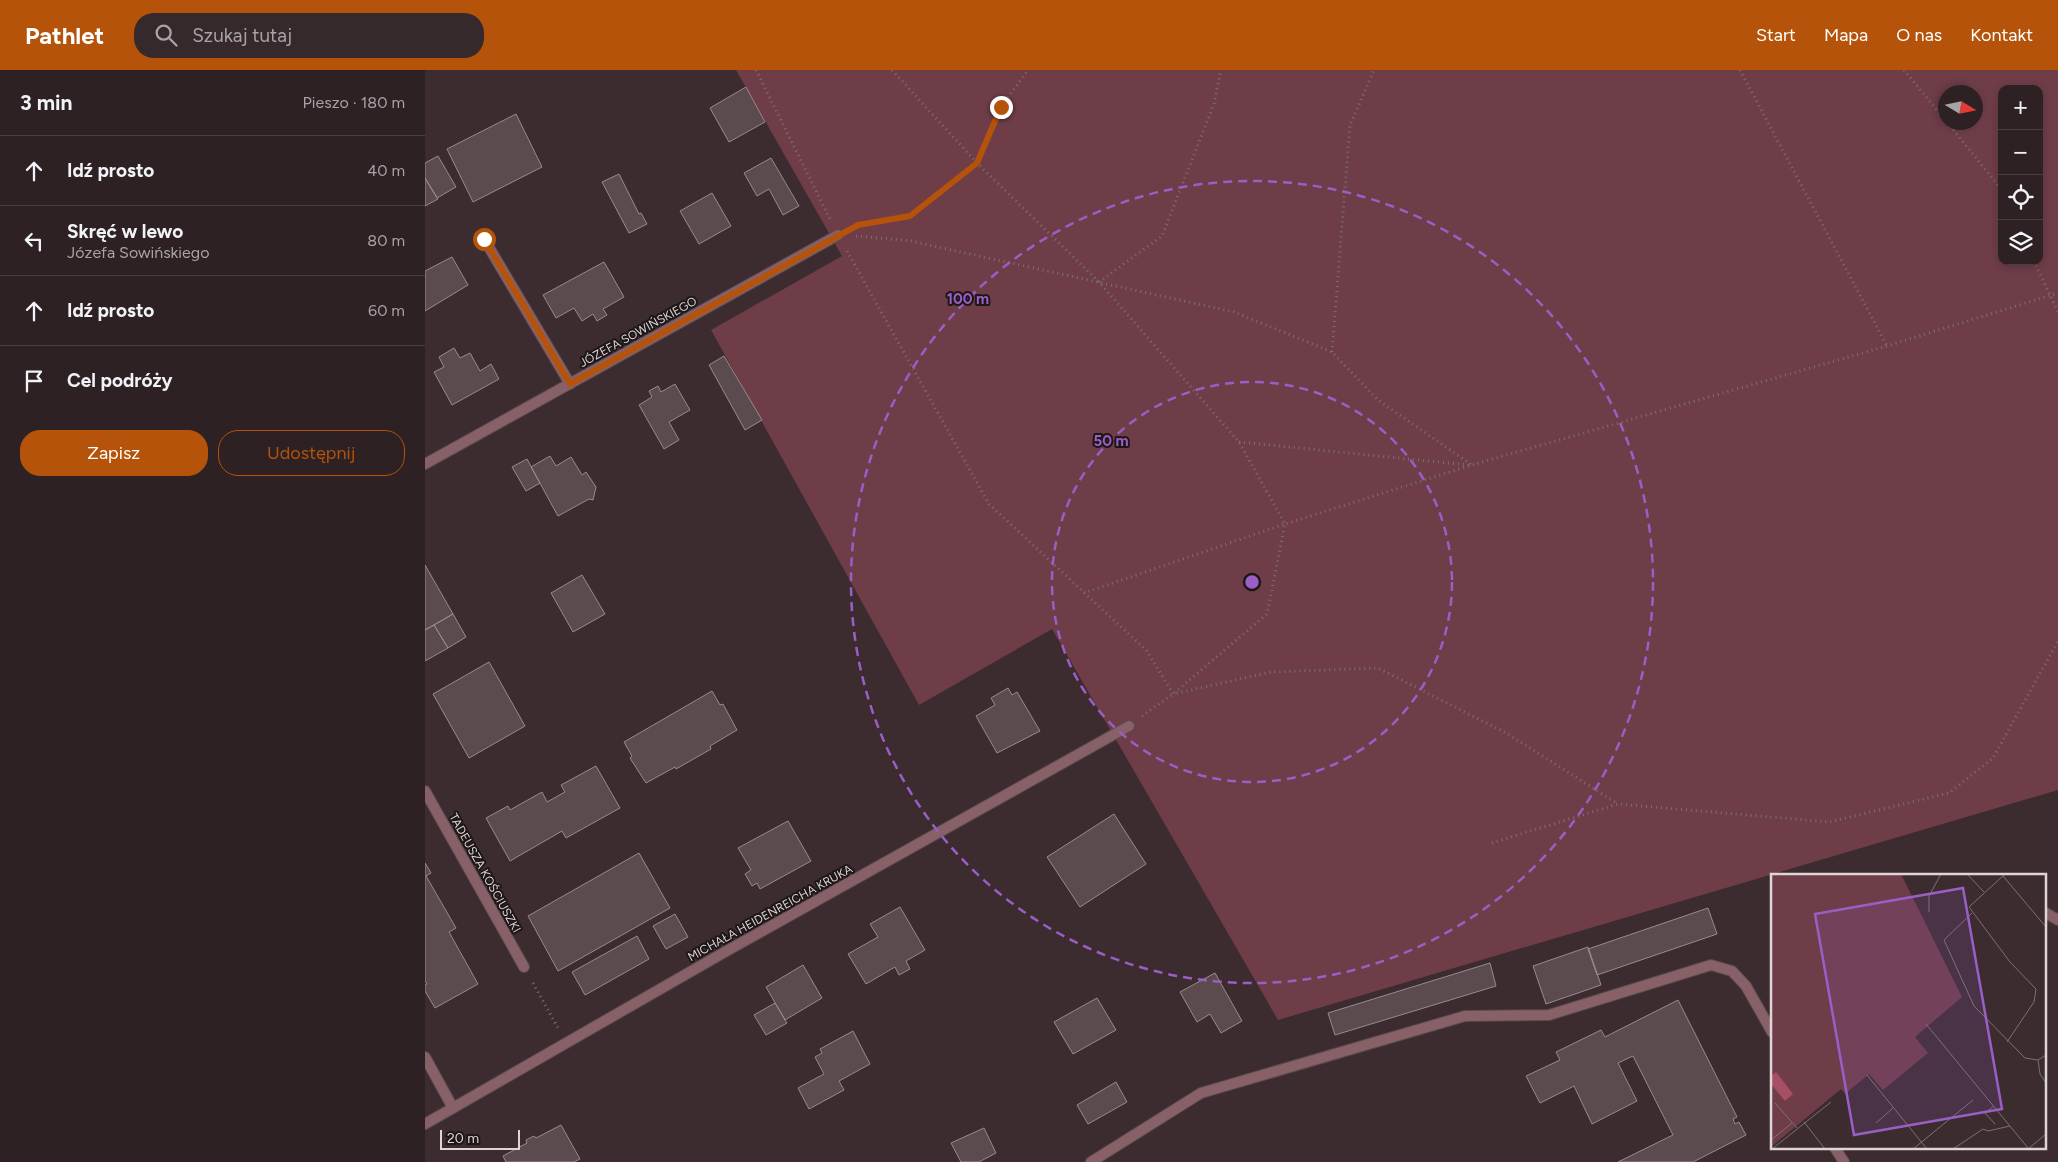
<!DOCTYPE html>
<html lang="pl">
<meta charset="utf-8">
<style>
body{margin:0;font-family:Figtree,sans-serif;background:#35292b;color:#f1f3f6}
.controls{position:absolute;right:15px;top:15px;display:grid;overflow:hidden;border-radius:10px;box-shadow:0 2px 8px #0003}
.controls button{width:45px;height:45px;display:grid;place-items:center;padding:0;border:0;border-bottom:1px solid #483e41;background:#2d2123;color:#f1f3f6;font:25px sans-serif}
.compass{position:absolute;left:1513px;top:15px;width:45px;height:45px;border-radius:50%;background:#2d2123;box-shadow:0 2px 8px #0003;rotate:100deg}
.scale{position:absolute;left:15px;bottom:12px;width:80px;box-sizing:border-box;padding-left:5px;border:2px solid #dfd5d6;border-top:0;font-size:14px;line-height:18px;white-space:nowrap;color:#dfd5d6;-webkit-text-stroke:4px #1e1718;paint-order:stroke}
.stop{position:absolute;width:15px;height:15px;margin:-11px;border:4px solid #b45309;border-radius:50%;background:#fff}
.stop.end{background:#b45309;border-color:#fff;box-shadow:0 1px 5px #0008}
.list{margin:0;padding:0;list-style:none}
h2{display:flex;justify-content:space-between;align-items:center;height:65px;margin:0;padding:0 20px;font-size:21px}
h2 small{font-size:16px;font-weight:400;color:#a7a3a6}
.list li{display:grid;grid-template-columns:32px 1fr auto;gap:15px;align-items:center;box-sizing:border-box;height:70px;padding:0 20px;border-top:1px solid #483e41}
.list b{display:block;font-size:19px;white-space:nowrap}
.list p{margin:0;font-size:16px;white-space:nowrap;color:#a7a3a6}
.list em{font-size:16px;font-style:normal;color:#a7a3a6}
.actions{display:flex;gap:10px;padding:15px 20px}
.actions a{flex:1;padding:11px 0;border:1px solid #b45309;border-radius:20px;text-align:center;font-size:18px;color:#b45309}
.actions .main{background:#b45309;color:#fff}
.icon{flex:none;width:28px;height:28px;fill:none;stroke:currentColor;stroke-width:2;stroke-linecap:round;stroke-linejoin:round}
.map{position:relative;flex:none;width:1633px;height:1092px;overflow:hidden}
header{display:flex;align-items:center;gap:30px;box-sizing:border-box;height:70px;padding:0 25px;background:#b45309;color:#fff}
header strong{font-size:24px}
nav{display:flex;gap:28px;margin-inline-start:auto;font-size:18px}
.search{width:350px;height:45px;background:#35292b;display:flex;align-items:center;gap:12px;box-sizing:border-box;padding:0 18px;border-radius:20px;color:#a7a3a6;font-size:19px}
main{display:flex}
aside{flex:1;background:#2d2123}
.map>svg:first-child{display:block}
.green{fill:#6e3d48;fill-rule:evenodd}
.building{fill:#5c4b4e;stroke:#9b898c}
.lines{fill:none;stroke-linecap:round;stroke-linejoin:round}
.service-casing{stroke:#594a4d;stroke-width:12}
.minor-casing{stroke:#594a4d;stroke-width:12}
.path{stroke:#7d6f71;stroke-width:3;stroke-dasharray:1 4;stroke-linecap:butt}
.service{stroke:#886068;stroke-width:10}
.minor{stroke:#886068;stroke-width:10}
.route{stroke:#b45309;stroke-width:6}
.ring{fill:none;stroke:#995fc6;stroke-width:2.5;stroke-dasharray:9 6}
.labels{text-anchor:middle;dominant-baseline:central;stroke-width:4;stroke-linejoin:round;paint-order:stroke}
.street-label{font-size:12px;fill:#dfd5d6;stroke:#1e1718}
.inset-road{fill:none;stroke:#7d7072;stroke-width:1}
.view{fill:#995fc6;fill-opacity:0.15;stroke:#995fc6;stroke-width:2.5}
.inset-edge{fill:none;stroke:#dfd5d6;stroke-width:2.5}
.centre{fill:#995fc6;stroke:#1e1718;stroke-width:2.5}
.ring-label{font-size:15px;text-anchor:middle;font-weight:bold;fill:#995fc6;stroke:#1e1718;stroke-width:4;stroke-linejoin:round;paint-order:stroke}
</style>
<header>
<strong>Pathlet</strong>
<div class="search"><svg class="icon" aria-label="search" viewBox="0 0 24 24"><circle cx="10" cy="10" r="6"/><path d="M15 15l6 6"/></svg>Szukaj tutaj</div>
<nav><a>Start</a><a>Mapa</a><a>O nas</a><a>Kontakt</a></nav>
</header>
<main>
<aside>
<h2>3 min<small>Pieszo · 180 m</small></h2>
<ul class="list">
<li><svg class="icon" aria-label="ahead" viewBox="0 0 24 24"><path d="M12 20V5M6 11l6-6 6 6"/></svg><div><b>Idź prosto</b></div><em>40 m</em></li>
<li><svg class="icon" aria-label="left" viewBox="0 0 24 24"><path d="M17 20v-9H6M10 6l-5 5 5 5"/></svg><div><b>Skręć w lewo</b><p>Józefa Sowińskiego</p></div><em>80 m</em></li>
<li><svg class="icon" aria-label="ahead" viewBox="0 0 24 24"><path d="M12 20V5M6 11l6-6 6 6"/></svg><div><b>Idź prosto</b></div><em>60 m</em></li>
<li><svg class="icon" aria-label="arrive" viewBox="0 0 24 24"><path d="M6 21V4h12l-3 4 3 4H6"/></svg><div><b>Cel podróży</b></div></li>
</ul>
<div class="actions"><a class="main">Zapisz</a><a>Udostępnij</a></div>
</aside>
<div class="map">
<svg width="1633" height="1092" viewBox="0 0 1633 1092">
<rect width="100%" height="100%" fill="#3c2c2f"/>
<path class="green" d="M311,0H1633V720L853,950L627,559L494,635L286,260L417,186ZM1577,19H1614V191H1577ZM1520,22H1550V52H1520Z"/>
<path class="building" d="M321,17L340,52L304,72L285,38Z
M91,44L117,97L48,132L22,79Z
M13,86L31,117L12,128L0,108V93Z
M346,88L374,136L358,145L344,119L332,126L319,103Z
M194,104L214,144L216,143L222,154L204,163L177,112Z
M0,108L13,129L0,136Z
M287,123L306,156L274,174L255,141Z
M27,187L43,215L0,241V201Z
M179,192L199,227L178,239L182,245L172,251L168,244L157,251L149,238L131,248L118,225Z
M29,278L35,288L45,283L55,301L66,294L74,309L27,335L9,302L19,297L14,287Z
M299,286L337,350L320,360L284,295Z
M250,314L265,340L244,352L254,370L239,379L214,335L227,327L224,321L233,316L236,322Z
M125,386L131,396L146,387L157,405L161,402L171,417L168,430L164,429L133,446L106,397Z
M102,389L115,413L101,421L87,397Z
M0,495L28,544L0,560Z
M157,505L180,544L148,562L126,523Z
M28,544L41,567L23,578L9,555Z
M9,555L23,578L0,591V560Z
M64,592L100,656L44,688L8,624Z
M583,618L587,625L592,622L615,661L572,683L551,646L570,635L566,628Z
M287,621L295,635L298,634L312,660L285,676L286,679L251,699L250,697L221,713L205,688L207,686L199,672Z
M171,696L195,738L141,768L137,761L85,791L61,748L83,736L85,740L117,722L122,732L140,722L136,715Z
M689,744L721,794L655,837L622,787Z
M363,751L386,791L335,819L332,813L327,816L320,804L326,800L313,778Z
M214,783L245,838L133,901L103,846Z
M0,793L6,803L1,806L31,858L24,862L53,914L10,938L0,921V915L2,914L0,911Z
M475,837L500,880L481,891L485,899L474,905L470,897L441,914L423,884L453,867L445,854Z
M1283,838L1292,864L1172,905L1163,879Z
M250,844L263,867L241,879L228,856Z
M212,866L224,889L160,925L147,902Z
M1163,877L1176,915L1121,934L1108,896Z
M1065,893L1071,916L910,965L903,943Z
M378,895L397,928L360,950L341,917Z
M790,903L817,951L796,963L785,944L772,952L755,922Z
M672,928L691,960L648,984L629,952Z
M1253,930L1312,1047L1308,1049L1310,1054L1314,1052L1321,1065L1268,1092H1193L1248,1065L1208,986L1193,993L1212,1031L1167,1054L1149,1016L1115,1033L1101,1006L1135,990L1131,982L1176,960L1180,967Z
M350,933L362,953L341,965L329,945Z
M428,961L445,994L414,1011L419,1020L384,1039L373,1018L399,1004L390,987L397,983L395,979Z
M691,1012L702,1032L663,1054L652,1035Z
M136,1055L155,1089L149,1092H81L78,1086L102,1073L101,1070L109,1066L111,1068Z
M559,1058L571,1083L554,1092H536L526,1073Z"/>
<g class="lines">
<defs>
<path id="service" d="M59,169L145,314
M1619,842L1633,850
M0,987L28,1038
M1410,1078L1419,1092
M666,1092L776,1023L1040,946L1124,945L1286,895L1307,901L1321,916L1347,962"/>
<path id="minor" d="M0,394L413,165
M0,721L99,897
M0,1054L298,883L704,656"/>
</defs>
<use href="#service" class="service-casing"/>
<use href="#minor" class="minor-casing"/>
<path class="path" d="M331,0L405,149
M467,0L552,93L674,212L814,372L860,454L659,523
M1315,0L1462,276
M1479,0L1520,50
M1522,52L1572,114L1577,123
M429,157L485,146L552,93L576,37L603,0
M431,166L486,171L809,242L907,282L953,330L1047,395
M422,181L564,434L722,581L748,624L846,602L953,598L1083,664L1193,734
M1609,191L1633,242
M674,212L737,166L789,34L796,0
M907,282L925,55L949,0
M814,372L1044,395
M717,646L748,624L842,544L860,454L1047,395L1462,276L1633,223
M1067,773L1193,734L1404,752L1524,723L1568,688L1633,571
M108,913L133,958"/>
<use href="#service" class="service"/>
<use href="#minor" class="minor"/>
</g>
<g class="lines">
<path class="route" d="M59,169L145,314L433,155L485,146L552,93L576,37"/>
</g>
<g class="ring">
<circle cx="827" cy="512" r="200"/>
<circle cx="827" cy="512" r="401"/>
</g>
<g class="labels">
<g class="street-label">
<text transform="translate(213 262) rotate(-29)">JÓZEFA SOWIŃSKIEGO</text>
<text transform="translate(60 803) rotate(61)">TADEUSZA KOŚCIUSZKI</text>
<text transform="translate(345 843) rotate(-29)">MICHAŁA HEIDENREICHA KRUKA</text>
</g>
</g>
<g transform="translate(1346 804)">
<rect width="275" height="275" fill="#3c2c2f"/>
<path d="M0,0H130L191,123L144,163L157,179L112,216L98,200L74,220L70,215L0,273Z" fill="#6e3d48"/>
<path d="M5,198L22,220L14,227L0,210V202Z" fill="#a74f65"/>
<path class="inset-road" d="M196,0L213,18M234,0L198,33L239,88L265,115L263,128L236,168M232,2L275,53M158,38V22L170,0M201,39L173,66L203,132L254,184L267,186L275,181M155,150L257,274M267,186L269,200L275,209M96,201L156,275M4,229L26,254M223,232L214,239L224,250M33,248L54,275M105,249L122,234M0,266L21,249M1,275L60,228M142,275L202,226M182,275L212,255L217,257L239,252M257,275L275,260"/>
<path class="view" d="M192,14L231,235L83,261L44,40Z"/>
<rect width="275" height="275" class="inset-edge"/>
</g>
<circle cx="827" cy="512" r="8" class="centre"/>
<g class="ring-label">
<text x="543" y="234">100 m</text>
<text x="686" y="376">50 m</text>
</g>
</svg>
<div class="controls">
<button>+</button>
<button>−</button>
<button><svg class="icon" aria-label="locate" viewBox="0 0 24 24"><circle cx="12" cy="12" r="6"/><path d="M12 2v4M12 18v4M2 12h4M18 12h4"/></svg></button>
<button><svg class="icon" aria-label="layers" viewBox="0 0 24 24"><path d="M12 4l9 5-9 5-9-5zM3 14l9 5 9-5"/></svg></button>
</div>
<svg class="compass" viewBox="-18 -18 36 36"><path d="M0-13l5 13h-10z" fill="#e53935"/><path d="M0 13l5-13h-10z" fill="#a7a3a6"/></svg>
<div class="scale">20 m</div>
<div class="stop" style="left:59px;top:169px"></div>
<div class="stop end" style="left:576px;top:37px"></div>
</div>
</main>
